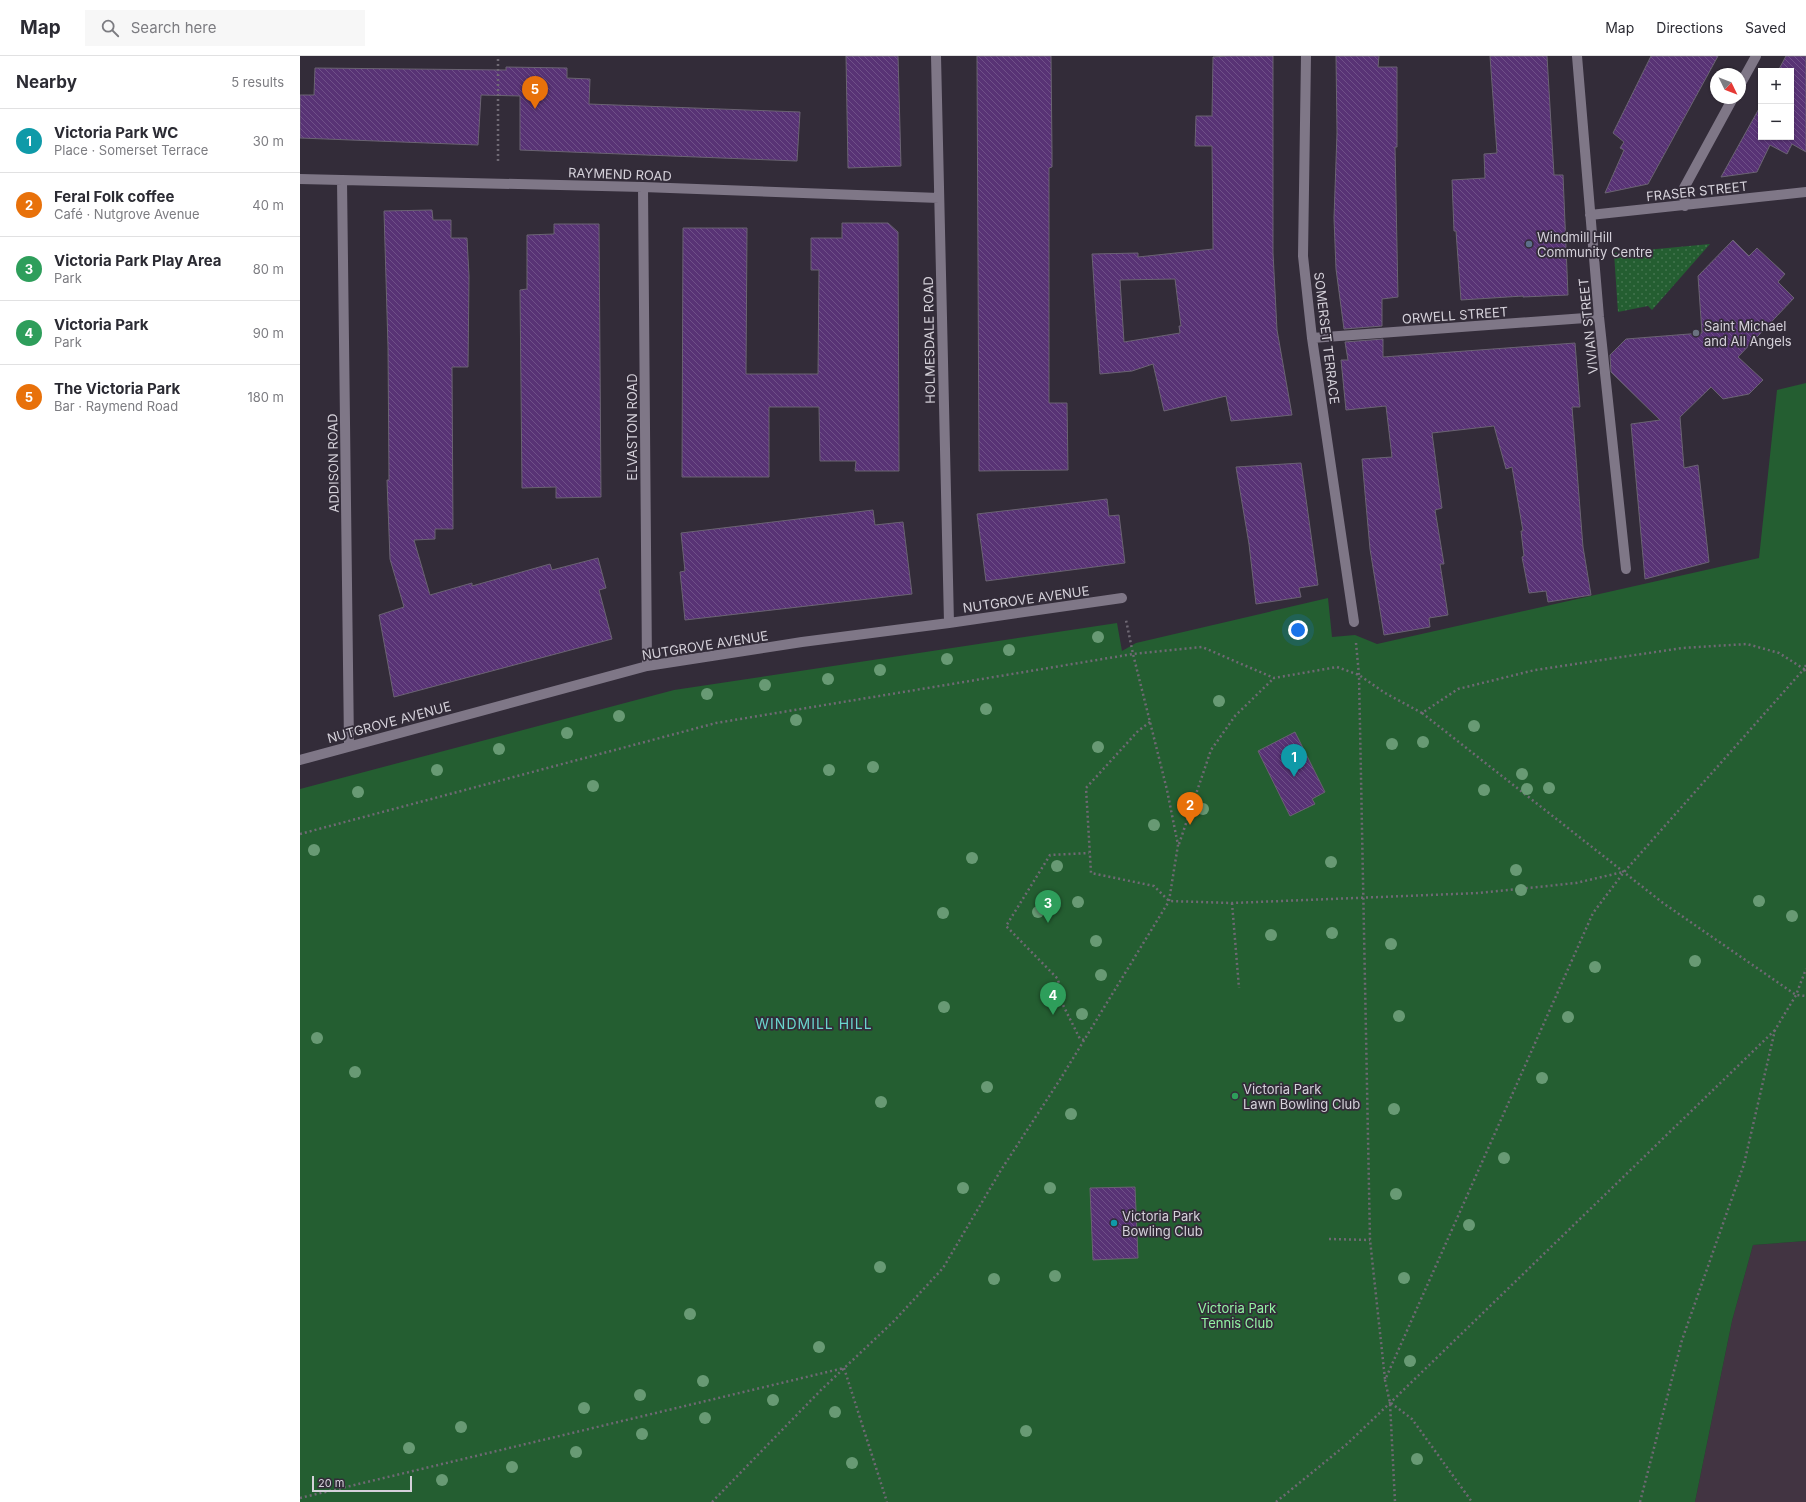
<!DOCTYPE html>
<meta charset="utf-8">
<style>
body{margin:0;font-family:Inter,sans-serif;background:#f7f7f7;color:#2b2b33}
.controls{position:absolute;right:12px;top:12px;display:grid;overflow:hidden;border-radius:0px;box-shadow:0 1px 3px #0004}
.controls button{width:36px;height:36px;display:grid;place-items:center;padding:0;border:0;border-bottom:1px solid #e1e1e2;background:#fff;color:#2b2b33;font:20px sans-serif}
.compass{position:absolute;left:1410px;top:12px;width:36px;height:36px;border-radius:50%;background:#fff;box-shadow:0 1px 3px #0004;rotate:133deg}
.scale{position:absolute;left:12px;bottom:10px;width:100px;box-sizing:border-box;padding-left:4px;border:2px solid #d5d1da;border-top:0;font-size:11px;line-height:14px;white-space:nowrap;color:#d5d1da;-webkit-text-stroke:3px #332c39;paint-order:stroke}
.you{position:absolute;left:998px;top:574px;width:14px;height:14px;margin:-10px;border:3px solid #fff;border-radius:50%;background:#1a73e8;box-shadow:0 0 0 6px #1a73e833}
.badge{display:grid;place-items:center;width:26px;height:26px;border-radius:50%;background:#0f766e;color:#fff;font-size:13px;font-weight:700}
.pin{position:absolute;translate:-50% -33px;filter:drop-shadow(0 1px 2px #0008)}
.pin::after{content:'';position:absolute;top:21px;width:14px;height:12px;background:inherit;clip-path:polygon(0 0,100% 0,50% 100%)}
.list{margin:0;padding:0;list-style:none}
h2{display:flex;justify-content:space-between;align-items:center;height:52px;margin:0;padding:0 16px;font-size:17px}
h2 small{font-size:13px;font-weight:400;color:#7c7c81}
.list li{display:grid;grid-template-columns:26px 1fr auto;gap:12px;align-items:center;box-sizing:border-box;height:64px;padding:0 16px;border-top:1px solid #e1e1e2}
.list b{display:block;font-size:15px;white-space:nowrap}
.list p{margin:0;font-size:13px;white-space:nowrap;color:#7c7c81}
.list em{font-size:13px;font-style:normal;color:#7c7c81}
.icon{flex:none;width:22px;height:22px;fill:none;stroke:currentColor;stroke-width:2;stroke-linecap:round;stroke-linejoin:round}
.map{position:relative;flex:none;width:1506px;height:1446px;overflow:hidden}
header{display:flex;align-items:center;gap:24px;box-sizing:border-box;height:56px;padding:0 20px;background:#fff;border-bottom:1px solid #e1e1e2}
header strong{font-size:19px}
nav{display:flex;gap:22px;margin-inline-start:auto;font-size:14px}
.search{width:280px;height:36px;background:#f7f7f7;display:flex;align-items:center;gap:10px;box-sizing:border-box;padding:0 14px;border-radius:0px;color:#7c7c81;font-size:15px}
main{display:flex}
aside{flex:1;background:#fff}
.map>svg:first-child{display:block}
.education{fill:#423442}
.grass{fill:url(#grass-dots)}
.park{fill:#245e31}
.building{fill:url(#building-back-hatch);stroke:#6a6372;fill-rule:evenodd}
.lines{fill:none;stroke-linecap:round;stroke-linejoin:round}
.path{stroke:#6f6974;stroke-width:2.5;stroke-dasharray:2 3;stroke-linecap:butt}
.street{stroke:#7f7787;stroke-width:10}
.tree{fill:#689a74}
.service-dot{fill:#5c6f8a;stroke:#332c39;stroke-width:1.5}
.worship-dot{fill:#6b7280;stroke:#332c39;stroke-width:1.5}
.leisure-dot{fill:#2e9e5b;stroke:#332c39;stroke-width:1.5}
.culture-dot{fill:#0f9aa8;stroke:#332c39;stroke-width:1.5}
.labels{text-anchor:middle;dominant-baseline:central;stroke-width:3.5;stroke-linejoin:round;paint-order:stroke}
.street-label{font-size:13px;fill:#d5d1da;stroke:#332c39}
.poi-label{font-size:13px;fill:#d5d1da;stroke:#332c39;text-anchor:start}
.park-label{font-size:13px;fill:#93f4a4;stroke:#332c39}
.neighbourhood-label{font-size:14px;letter-spacing:1px;fill:#6ad5ce;stroke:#332c39}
</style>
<header>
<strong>Map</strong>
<div class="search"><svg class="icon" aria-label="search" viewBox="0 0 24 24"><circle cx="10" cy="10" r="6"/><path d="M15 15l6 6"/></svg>Search here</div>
<nav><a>Map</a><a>Directions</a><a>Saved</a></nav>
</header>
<main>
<aside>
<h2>Nearby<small>5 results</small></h2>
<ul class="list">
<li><span class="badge" style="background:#0f9aa8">1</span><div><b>Victoria Park WC</b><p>Place · Somerset Terrace</p></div><em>30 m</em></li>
<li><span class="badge" style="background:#e8710a">2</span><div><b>Feral Folk coffee</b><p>Café · Nutgrove Avenue</p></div><em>40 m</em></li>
<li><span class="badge" style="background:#2e9e5b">3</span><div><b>Victoria Park Play Area</b><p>Park</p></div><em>80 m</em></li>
<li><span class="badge" style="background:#2e9e5b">4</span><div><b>Victoria Park</b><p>Park</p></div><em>90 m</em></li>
<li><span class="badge" style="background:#e8710a">5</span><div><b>The Victoria Park</b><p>Bar · Raymend Road</p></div><em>180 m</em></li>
</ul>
</aside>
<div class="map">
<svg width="1506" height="1446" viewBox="0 0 1506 1446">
<defs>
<pattern id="grass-dots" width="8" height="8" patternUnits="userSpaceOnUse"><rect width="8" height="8" fill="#245e31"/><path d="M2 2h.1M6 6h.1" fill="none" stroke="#43744e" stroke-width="1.8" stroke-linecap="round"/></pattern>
<pattern id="building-back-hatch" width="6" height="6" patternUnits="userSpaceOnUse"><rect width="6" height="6" fill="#583375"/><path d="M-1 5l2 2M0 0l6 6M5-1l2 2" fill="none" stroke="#6f5088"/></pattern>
</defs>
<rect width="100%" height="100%" fill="#332c39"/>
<path class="education" d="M1506,1185V1446H1395L1432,1265L1453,1189Z"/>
<path class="grass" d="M1410,188L1352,254L1348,250L1318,256L1314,197Z"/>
<path class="park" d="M1506,327V1185L1453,1189L1432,1265L1395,1446H0V733L374,634L817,567L822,595L836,587L1028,542L1032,581L1055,579L1077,588L1459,502L1477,334Z"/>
<path class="building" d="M546,0H598L601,110L548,112Z
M677,0H751L752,97V111L749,112V347H767L768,414L679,415Z
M927,0H973V197L977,274L992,359L931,365L926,340L864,355L853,308L832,315L800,318L792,198L838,197V201L913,193L912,90H895L896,60H912L913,1ZM875,223L881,270H879L880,277L824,286L820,224Z
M1036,0H1079L1078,11H1097V91H1095L1098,241L1082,243V270L1044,273L1036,213L1034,162L1037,77Z
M1190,0H1247L1254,119H1263L1268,239L1223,241V240L1161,244L1156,175H1154L1152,124L1185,122L1184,98L1197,97Z
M1351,0H1418L1348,128L1305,137L1324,94L1320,92L1324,86L1313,77Z
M1486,0H1506V96L1492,88L1487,98L1470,89L1457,116L1421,121L1461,49V81H1491V15H1478Z
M206,11L267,12V22L290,23L289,48L500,56L497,105L220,94V40L181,39L178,89L0,82V39H14L15,12L206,14Z
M132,154L133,164H151V182H167L169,220L168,311H152L153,473H135V483L114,484L130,539L172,527V530L250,508L252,514L298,502L306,532L299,534L312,583L94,641L79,559L104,551L90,503L87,424H89L88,291L84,155Z
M542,167H588L598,176L599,415H555L556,405H520L519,351H469V421H382L383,172H447L446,318H518L519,214H511V182H542Z
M254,168H299L301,441L256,442V431L222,432L220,234L227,233V179L254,178Z
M1433,184L1449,200L1457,192L1485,218L1478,226L1494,242L1438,301L1463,324L1449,338L1423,343L1411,331L1380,361L1384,412L1398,409L1409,506L1345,523L1331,368L1360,364L1311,316L1310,299L1326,283L1402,277L1398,220Z
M1083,283V301L1275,287L1280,351H1272L1283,491L1291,539L1248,546L1246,535L1229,537L1222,501L1224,500L1221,475H1223L1212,411L1206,413L1194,370L1132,377L1142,452L1135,454L1144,508H1140L1148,559L1129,562L1130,571L1084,579L1070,493L1062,403L1092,401L1086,350L1046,354L1041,304H1048L1045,286Z
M1001,407L1018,529L999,532L1001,541L956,548L949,488L936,411Z
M807,443L809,460L819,459L825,507L686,525L677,458Z
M573,454L575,469L603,466L612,538L385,564L380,516L385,515L381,477Z
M995,676L1025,736L1012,743L1015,748L990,760L958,695Z
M835,1131L838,1202L793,1204L790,1132Z"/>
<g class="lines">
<path class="path" d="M198,105V0
M1056,587L1059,619L1070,1184L1085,1323
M1506,609L1504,613L1506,618
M1122,657L1363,847L1496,939L1506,940
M850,666L838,675L786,732L791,817L854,830L869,845L932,847L1179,837L1276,827L1323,816
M0,778L416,667L833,598L902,591L974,622L1037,611L1059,619L1085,637L1122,657L1158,633L1235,614L1382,592L1447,588L1479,597L1504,613L1324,816L1293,857L1085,1324L1090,1347L1095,1446
M879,788L911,694L935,660L974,622
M932,847L939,932
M784,984L780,983L762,947L758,923L706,870L750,799L789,797
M1029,1183L1070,1184
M544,1312L587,1446
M1091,1347L1112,1363L1172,1446
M0,1442L544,1312
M412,1446L521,1334L594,1265L643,1212L701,1114L761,1022L869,845L878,789L867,734L833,598L826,564
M976,1446L1047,1388L1090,1347L1475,974
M1340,1446L1382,1284L1444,1108L1475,974L1496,939L1506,913"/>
<path class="street" d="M636,0L649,567
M1006,0L1003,200L1012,282L1054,566
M1277,0L1299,261L1326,513
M1440,29L1456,0
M0,123L343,131L639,142
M42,124L49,689
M343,131L347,610
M1385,150L1384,132L1433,42
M1290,159L1506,136
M1012,282L1299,261
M0,704L347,610L502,586L649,567L822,542"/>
</g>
<g class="tree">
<circle cx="798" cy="581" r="6"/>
<circle cx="709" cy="594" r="6"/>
<circle cx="647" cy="603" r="6"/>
<circle cx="580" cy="614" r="6"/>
<circle cx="528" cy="623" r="6"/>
<circle cx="465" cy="629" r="6"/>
<circle cx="407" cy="638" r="6"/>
<circle cx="919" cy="645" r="6"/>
<circle cx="686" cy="653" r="6"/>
<circle cx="319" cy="660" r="6"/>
<circle cx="496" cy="664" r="6"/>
<circle cx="1174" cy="670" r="6"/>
<circle cx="267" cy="677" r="6"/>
<circle cx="1123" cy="686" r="6"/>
<circle cx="1092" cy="688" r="6"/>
<circle cx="798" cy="691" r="6"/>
<circle cx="199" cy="693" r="6"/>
<circle cx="573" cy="711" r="6"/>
<circle cx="137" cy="714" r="6"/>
<circle cx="529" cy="714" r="6"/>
<circle cx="1222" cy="718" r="6"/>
<circle cx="293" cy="730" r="6"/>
<circle cx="1249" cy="732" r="6"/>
<circle cx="1227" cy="733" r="6"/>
<circle cx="1184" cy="734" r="6"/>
<circle cx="58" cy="736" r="6"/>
<circle cx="903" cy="753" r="6"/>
<circle cx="854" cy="769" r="6"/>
<circle cx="14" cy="794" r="6"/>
<circle cx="672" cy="802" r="6"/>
<circle cx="1031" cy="806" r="6"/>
<circle cx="757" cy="810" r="6"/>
<circle cx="1216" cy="814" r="6"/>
<circle cx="1221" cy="834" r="6"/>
<circle cx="1459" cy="845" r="6"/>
<circle cx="778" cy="846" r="6"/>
<circle cx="738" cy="856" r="6"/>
<circle cx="643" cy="857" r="6"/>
<circle cx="1492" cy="860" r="6"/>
<circle cx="1032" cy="877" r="6"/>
<circle cx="971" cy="879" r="6"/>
<circle cx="796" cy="885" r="6"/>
<circle cx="1091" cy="888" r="6"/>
<circle cx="1395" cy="905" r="6"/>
<circle cx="1295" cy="911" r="6"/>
<circle cx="801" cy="919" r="6"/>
<circle cx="644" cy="951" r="6"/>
<circle cx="782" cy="958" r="6"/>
<circle cx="1099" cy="960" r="6"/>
<circle cx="1268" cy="961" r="6"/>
<circle cx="17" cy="982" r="6"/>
<circle cx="55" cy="1016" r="6"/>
<circle cx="1242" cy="1022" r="6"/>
<circle cx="687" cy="1031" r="6"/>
<circle cx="581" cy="1046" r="6"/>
<circle cx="1094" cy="1053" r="6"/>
<circle cx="771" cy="1058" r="6"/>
<circle cx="1204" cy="1102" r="6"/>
<circle cx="663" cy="1132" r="6"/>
<circle cx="750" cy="1132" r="6"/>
<circle cx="1096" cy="1138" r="6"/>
<circle cx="1169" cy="1169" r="6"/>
<circle cx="580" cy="1211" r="6"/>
<circle cx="755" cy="1220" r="6"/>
<circle cx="1104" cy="1222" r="6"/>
<circle cx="694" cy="1223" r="6"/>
<circle cx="390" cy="1258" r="6"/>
<circle cx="519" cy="1291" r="6"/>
<circle cx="1110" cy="1305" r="6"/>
<circle cx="403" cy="1325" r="6"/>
<circle cx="340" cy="1339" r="6"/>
<circle cx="473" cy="1344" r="6"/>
<circle cx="284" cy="1352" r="6"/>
<circle cx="535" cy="1356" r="6"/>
<circle cx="405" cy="1362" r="6"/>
<circle cx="161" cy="1371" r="6"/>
<circle cx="726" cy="1375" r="6"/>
<circle cx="342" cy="1378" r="6"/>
<circle cx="109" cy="1392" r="6"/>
<circle cx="276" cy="1396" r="6"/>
<circle cx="1117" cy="1403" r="6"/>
<circle cx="552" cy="1407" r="6"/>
<circle cx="212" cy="1411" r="6"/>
<circle cx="142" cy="1424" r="6"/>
</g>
<circle class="service-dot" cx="1229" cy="188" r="4"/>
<circle class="worship-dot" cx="1396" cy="277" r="4"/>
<circle class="leisure-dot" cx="935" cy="1040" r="4"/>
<circle class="culture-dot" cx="814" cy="1167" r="4"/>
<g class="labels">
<g class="street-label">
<text transform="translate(320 118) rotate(2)">RAYMEND ROAD</text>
<text transform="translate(1397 135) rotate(-6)">FRASER STREET</text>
<text transform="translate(1155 259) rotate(-4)">ORWELL STREET</text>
<text transform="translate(1288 270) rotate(-96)">VIVIAN STREET</text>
<text transform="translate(1027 282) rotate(83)">SOMERSET TERRACE</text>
<text transform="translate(629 284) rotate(-91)">HOLMESDALE ROAD</text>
<text transform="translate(332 371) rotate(-90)">ELVASTON ROAD</text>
<text transform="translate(33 407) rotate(-91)">ADDISON ROAD</text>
<text transform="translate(726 543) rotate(-8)">NUTGROVE AVENUE</text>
<text transform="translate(405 589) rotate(-9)">NUTGROVE AVENUE</text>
<text transform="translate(89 666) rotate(-15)">NUTGROVE AVENUE</text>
</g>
<g class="poi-label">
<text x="1237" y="181">Windmill Hill<tspan x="1237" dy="15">Community Centre</tspan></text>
<text x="1404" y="270">Saint Michael<tspan x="1404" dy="15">and All Angels</tspan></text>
<text x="943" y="1033">Victoria Park<tspan x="943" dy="15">Lawn Bowling Club</tspan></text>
<text x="822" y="1160">Victoria Park<tspan x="822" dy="15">Bowling Club</tspan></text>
</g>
<g class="park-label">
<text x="937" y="1252">Victoria Park<tspan x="937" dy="15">Tennis Club</tspan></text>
</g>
<g class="neighbourhood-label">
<text x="514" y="967">WINDMILL HILL</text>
</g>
</g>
</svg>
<div class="controls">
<button>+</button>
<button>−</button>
</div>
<svg class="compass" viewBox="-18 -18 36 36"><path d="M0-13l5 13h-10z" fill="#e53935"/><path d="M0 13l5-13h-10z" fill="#7c7c81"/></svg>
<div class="scale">20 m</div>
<div class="you"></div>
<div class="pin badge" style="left:994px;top:721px;background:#0f9aa8">1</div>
<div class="pin badge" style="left:890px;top:769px;background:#e8710a">2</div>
<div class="pin badge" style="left:748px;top:867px;background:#2e9e5b">3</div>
<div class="pin badge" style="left:753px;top:959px;background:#2e9e5b">4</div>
<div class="pin badge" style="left:235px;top:53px;background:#e8710a">5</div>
</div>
</main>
